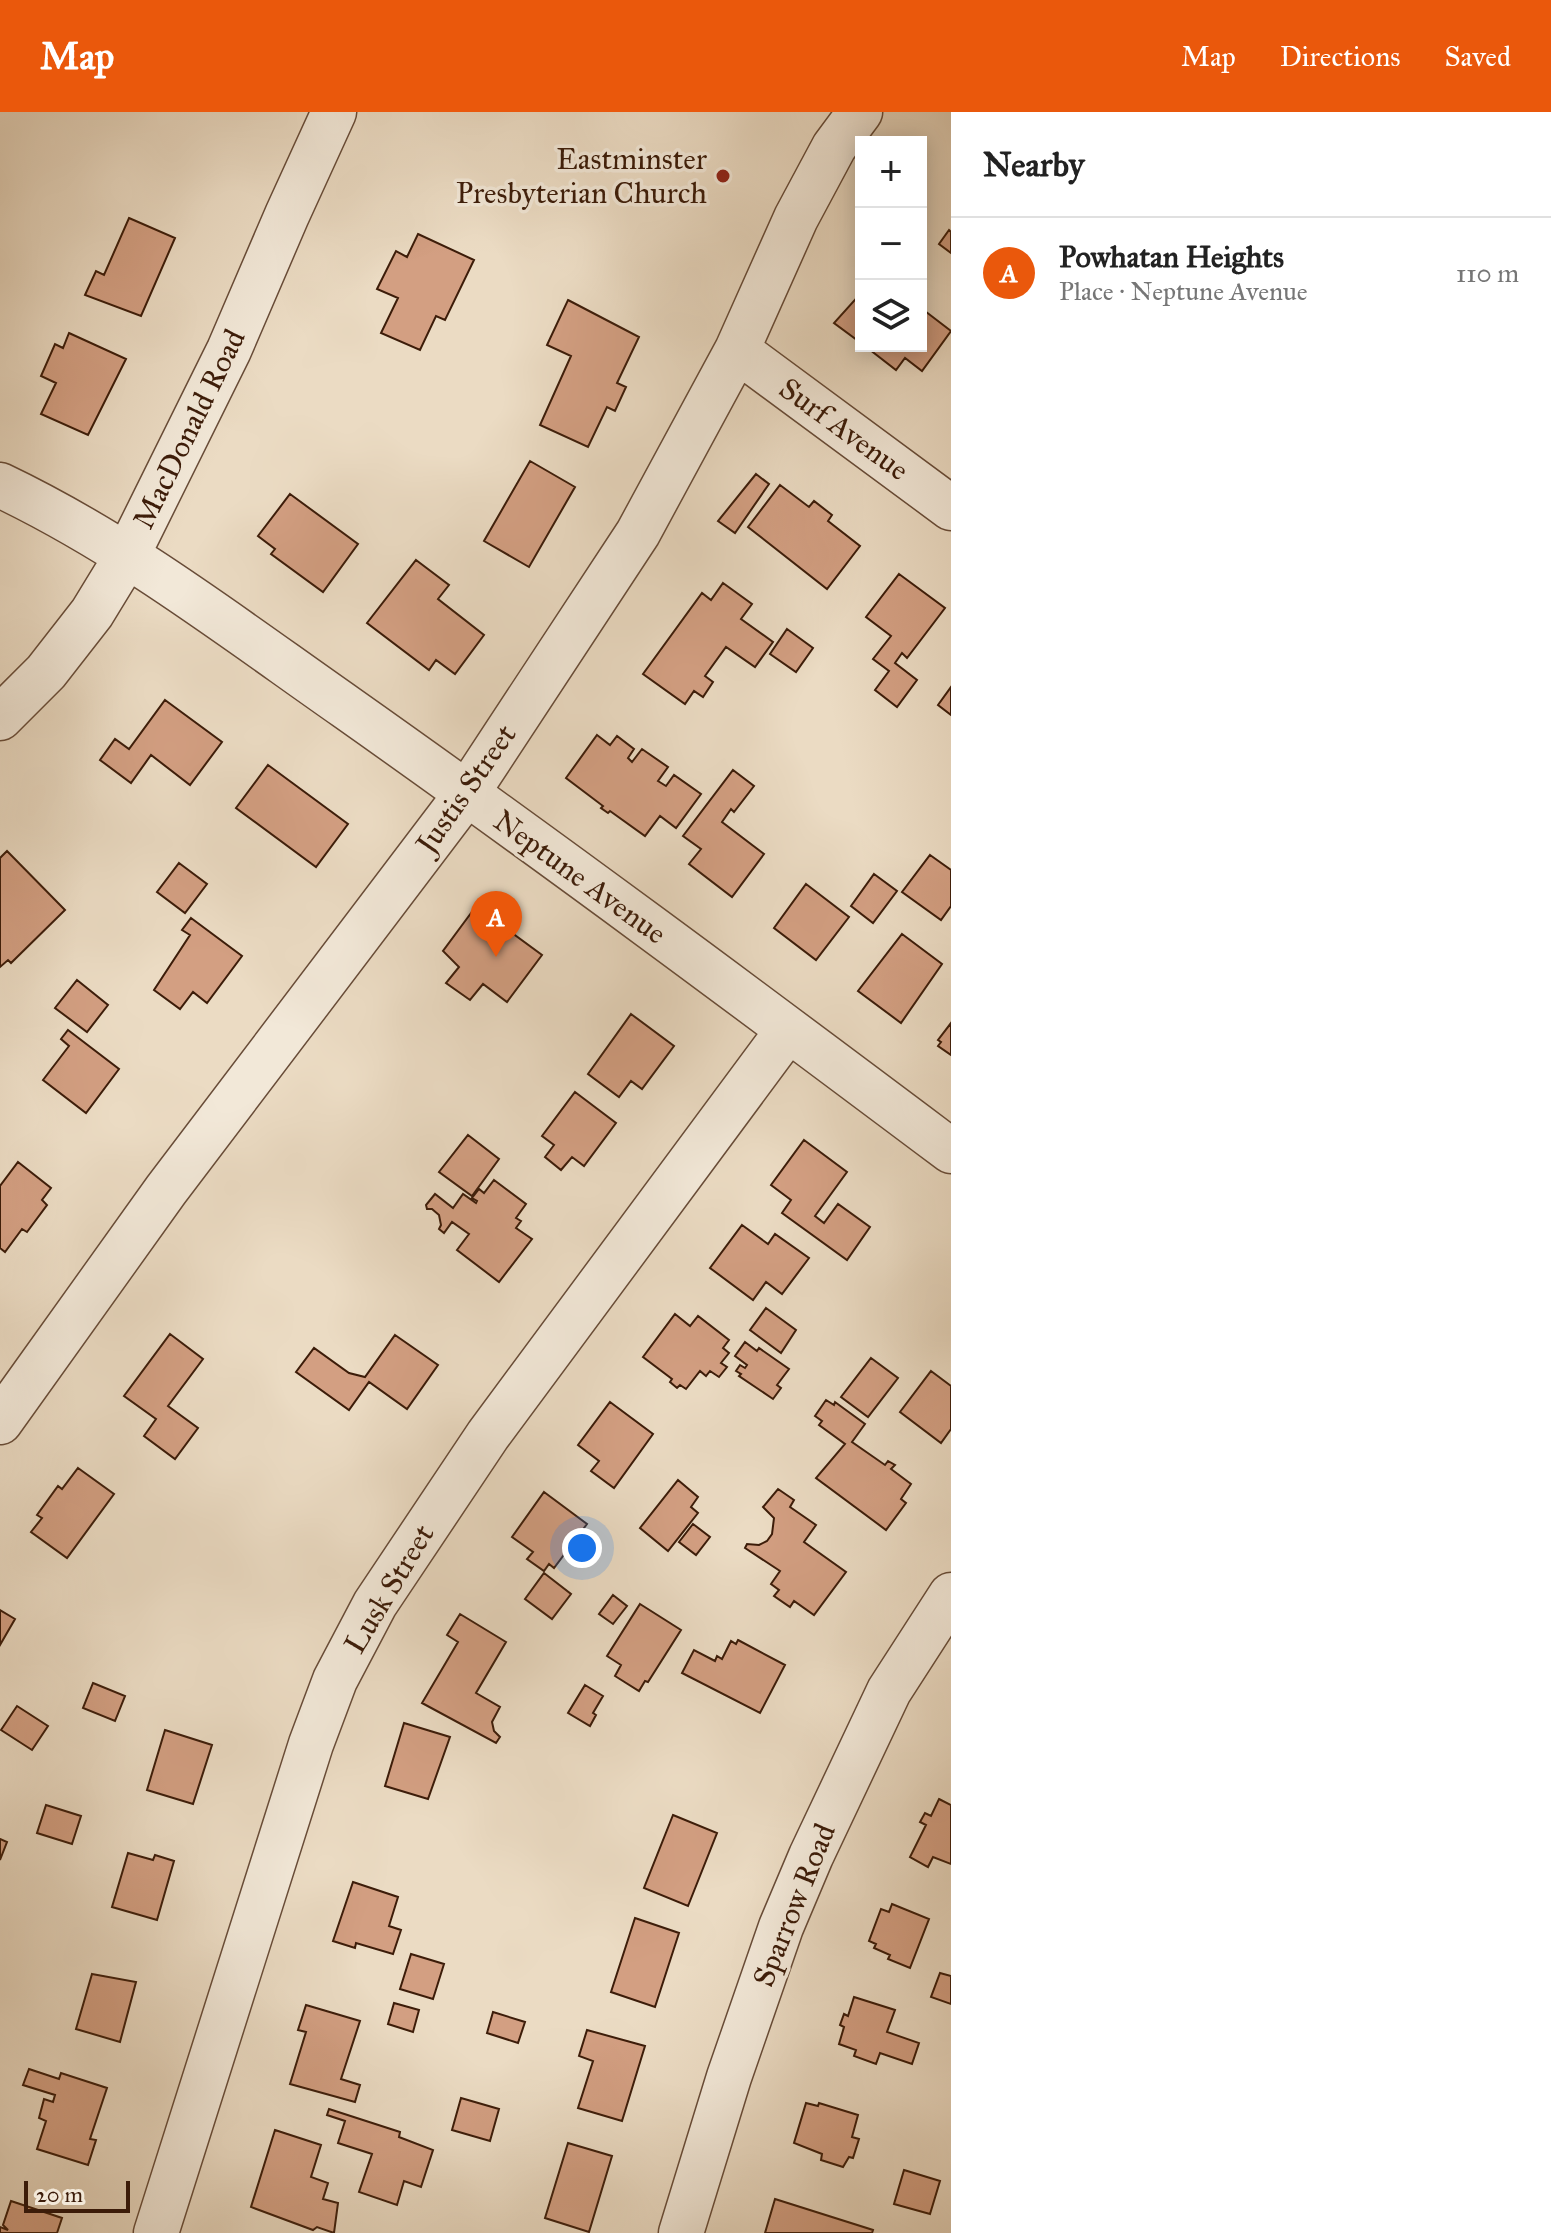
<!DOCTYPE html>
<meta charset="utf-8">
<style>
body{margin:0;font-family:"IM FELL Great Primer",serif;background:#f2f2f2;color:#222}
.controls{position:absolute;right:24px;top:24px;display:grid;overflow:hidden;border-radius:0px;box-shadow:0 4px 20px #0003}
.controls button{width:72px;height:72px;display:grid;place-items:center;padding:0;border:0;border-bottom:2px solid #e0e0e0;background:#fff;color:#222;font:40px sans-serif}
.scale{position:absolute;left:24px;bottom:20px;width:106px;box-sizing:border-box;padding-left:8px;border:4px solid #3c1c09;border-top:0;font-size:22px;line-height:28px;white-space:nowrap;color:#3c1c09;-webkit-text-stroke:6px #f2e8d8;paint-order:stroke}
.you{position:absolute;left:582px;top:1436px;width:28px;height:28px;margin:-20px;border:6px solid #fff;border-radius:50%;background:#1a73e8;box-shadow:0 0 0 12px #1a73e833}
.badge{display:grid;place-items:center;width:52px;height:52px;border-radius:50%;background:#ea580c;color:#fff;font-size:26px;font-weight:700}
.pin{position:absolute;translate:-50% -66px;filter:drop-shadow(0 2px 4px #0008)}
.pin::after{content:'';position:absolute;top:42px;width:28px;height:24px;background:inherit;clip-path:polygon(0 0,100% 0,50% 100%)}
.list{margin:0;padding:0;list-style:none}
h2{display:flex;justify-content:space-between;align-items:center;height:104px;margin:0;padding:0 32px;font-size:34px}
h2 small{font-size:26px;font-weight:400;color:#767676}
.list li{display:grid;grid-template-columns:52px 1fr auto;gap:24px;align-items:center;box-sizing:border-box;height:112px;padding:0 32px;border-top:2px solid #e0e0e0}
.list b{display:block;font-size:30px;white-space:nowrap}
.list p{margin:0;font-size:26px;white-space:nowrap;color:#767676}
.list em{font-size:26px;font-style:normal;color:#767676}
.icon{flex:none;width:44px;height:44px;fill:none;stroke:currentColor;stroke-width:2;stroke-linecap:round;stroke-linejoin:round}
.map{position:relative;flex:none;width:951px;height:2121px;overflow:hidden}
header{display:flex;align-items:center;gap:48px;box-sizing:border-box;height:112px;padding:0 40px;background:#ea580c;color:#fff}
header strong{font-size:38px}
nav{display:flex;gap:44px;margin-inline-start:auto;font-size:28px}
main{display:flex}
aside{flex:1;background:#fff}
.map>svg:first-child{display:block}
.building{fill:#d39f82;stroke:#3c1c09;stroke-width:2}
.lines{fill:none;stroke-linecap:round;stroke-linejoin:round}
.minor-casing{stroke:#684c38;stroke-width:47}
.minor{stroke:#f2e8d8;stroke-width:44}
.poi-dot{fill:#8f2418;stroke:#f2e8d8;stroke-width:3}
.labels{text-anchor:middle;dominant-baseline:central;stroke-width:7;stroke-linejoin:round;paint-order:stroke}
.poi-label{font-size:30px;fill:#3c1c09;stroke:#f2e8d8;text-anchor:end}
.street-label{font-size:30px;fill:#3c1c09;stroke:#f2e8d8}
</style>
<header>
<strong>Map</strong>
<nav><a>Map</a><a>Directions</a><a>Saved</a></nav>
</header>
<main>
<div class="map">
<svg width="951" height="2121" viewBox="0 0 951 2121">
<rect width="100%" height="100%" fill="#ebdbc3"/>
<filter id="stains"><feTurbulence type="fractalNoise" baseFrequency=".0025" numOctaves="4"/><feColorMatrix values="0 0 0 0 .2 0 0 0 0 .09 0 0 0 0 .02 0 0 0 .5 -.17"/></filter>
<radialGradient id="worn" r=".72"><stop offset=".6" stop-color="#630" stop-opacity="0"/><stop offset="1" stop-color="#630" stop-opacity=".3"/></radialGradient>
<path class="building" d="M129,106L175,126L141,204L85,183L96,159L104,163Z
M949,118L951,120V141L939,132Z
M418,122L474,148L445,208L436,204L420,238L381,221L398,186L377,177L396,139L407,145Z
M861,181V231L834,211Z
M568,188L639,225L617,271L626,275L615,299L607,295L588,335L540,313L571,244L547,233Z
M921,196L951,219L922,259L905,246L896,258L865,234H921Z
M69,221L126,247L88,323L41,302L56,271L41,264L55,232L63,236Z
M530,349L575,375L529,455L484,429Z
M756,362L769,372L735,421L718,409Z
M780,373L809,395L814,389L832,403L828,409L860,434L827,477L748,415Z
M290,382L358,432L323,480L271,442L275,437L258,424Z
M416,448L449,473L438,487L484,523L455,562L436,548L429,558L367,511Z
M899,462L945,496L907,546L902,541L895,551L917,568L897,595L875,578L889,559L873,547L891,524L866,505Z
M723,471L752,492L741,507L773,530L755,555L726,535L705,564L713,570L703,585L694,579L685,592L643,562L702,481L711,488Z
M787,517L813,536L796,560L770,542Z
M951,575V603L938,593Z
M165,588L222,630L190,673L151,643L131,671L100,648L115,627L129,637Z
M597,623L610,633L617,624L634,637L628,646L632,650L642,637L668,655L658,669L666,674L674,663L701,682L676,716L660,704L645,724L610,699L608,701L601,696L603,694L566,666Z
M268,653L348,712L316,755L236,696Z
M733,658L754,674L734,700L731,697L722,710L764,742L732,785L689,752L701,737L683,724Z
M7,739L65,798L11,851L8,848L0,855V746Z
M930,743L951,758V794L941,808L902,780Z
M179,751L207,772L185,801L157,780Z
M874,762L897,779L873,811L851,794Z
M806,772L849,805L816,848L774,816Z
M474,797L488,806L489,804L542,843L507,890L483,872L470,888L446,871L459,855L443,839Z
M191,806L242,844L207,891L193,880L180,897L154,878L190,823L182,818Z
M902,822L942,852L901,911L858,879Z
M77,868L108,893L87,920L55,896Z
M631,902L674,934L642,977L631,969L619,985L588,962Z
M951,911V943L938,934L941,930L938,928Z
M68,918L119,957L86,1001L43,968L69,934L61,927Z
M575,980L616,1011L584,1054L572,1045L561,1058L545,1045L554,1033L542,1024Z
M468,1023L499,1047L472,1084L439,1060Z
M804,1028L847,1060L815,1104L824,1111L838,1092L870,1115L847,1148L782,1101L791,1088L771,1073Z
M18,1050L51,1076L42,1088L47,1093L27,1120L22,1117L5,1140L0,1136V1074Z
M494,1068L526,1092L516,1106L521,1109L516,1116L532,1127L499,1170L457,1138L469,1122L452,1110L444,1121L439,1117L441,1113L439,1103L432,1097H427L426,1093L435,1082L453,1096L463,1082L476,1091L477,1089L472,1086L479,1077L484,1081Z
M742,1113L768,1132L775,1122L809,1146L782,1182L766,1170L753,1188L710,1156Z
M766,1196L796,1218L781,1241L750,1218Z
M675,1202L690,1214L698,1204L729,1228L723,1236L729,1241L721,1251L727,1255L719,1265L710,1259L706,1264L700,1259L686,1277L680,1273L677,1276L670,1270L672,1267L643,1245Z
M170,1222L203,1247L168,1294L198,1316L175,1347L144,1324L156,1307L124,1284Z
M395,1223L438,1253L407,1297L369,1270L349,1298L296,1260L314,1236L349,1261L365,1265Z
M745,1230L757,1239L759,1236L789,1257L777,1273L781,1276L773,1287L739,1264L741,1262L736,1259L740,1253L745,1256L747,1253L735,1244Z
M871,1246L898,1266L868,1305L841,1285Z
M931,1259L951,1274V1317L941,1331L900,1300Z
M826,1288L834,1293L835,1290L865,1312L852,1330L885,1353L888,1349L895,1353L891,1357L911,1372L901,1387L906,1391L886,1418L816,1366L845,1332L819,1313L822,1309L815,1304Z
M610,1290L653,1322L614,1376L591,1359L599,1349L578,1333Z
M78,1356L114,1382L67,1446L31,1420L42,1406L37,1403L58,1374L62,1377Z
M678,1368L698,1385L691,1395L698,1401L668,1439L640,1416Z
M778,1377L794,1388L790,1395L816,1413L804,1430L846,1460L814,1503L794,1489L790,1495L774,1484L779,1478L771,1472L780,1459L745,1436L747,1432L759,1433L767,1429L772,1422L774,1406L763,1395Z
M544,1380L587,1412L554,1456L549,1452L544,1459L527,1447L533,1440L512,1425Z
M693,1412L710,1425L696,1443L679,1430Z
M544,1461L571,1482L552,1507L525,1487Z
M613,1483L627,1494L613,1512L599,1502Z
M640,1492L681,1518L648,1570L645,1569L639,1579L615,1564L621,1553L607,1544Z
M0,1498L15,1507L0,1533Z
M460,1502L506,1530L476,1581L500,1595L492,1610L494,1619L500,1625L496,1631L422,1591L458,1530L447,1523Z
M738,1528L785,1553L760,1601L682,1561L694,1538L715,1549L717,1544L722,1547L731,1529L736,1532Z
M93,1571L125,1584L115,1609L83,1596Z
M585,1573L603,1584L593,1601L596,1603L590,1614L568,1601Z
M17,1594L48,1614L32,1638L1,1618Z
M404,1611L450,1625L428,1687L385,1674Z
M165,1618L212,1633L193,1692L147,1678Z
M939,1687L951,1693V1752L933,1745L928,1755L910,1745L926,1713L920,1710L925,1701L931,1704Z
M46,1693L81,1704L72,1732L37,1721Z
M673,1703L717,1721L688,1794L644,1776Z
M0,1727L7,1730L0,1748Z
M128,1741L153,1748L155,1743L174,1749L157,1808L112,1795Z
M353,1770L398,1785L389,1814L401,1818L393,1842L356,1831L355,1836L333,1829Z
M892,1792L929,1807L910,1856L888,1847L890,1843L874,1836L876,1832L869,1829L881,1797L889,1800Z
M635,1806L679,1821L655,1895L611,1880Z
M411,1842L444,1852L433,1887L400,1877Z
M940,1861L951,1864V1892L931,1885Z
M92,1862L136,1870L120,1930L76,1917Z
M854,1885L895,1898L887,1920L919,1931L912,1952L880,1941L876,1952L854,1944L856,1938L839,1932L844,1915L840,1913L844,1902L848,1904Z
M394,1891L419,1898L413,1920L388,1912Z
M306,1893L360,1909L341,1967L360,1973L355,1990L290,1972L306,1920L298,1918Z
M493,1900L525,1910L518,1931L487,1921Z
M587,1918L645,1934L622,2009L578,1996L593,1949L579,1944Z
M29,1957L59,1967L61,1961L107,1976L90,2027L96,2028L88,2053L37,2037L46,2009L39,2006L44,1987L53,1990L55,1983L23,1973Z
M461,1986L499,1997L490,2029L452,2018Z
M806,1991L818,1994L819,1991L858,2003L852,2025L859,2027L853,2046L849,2045L843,2055L821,2048L822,2042L794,2031Z
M329,1997L400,2020L399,2025L433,2038L421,2075L404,2069L397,2093L359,2080L372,2042L338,2031L345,2009L327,2003Z
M275,2018L321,2033L311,2065L328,2071L323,2087L338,2091L334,2121L317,2115L313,2118L251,2095Z
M568,2031L612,2044L589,2120L545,2106Z
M904,2058L940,2069L930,2102L894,2092Z
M775,2087L873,2118L872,2121H765Z
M11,2089L62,2106L57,2121H0V2115L8,2118L3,2113Z"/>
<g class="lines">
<defs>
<path id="minor" d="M737,238L951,396
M0,373C124,432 233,516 346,595C550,739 751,889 951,1039
M0,606L46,560L92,501L128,442L229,238L287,103L334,0
M0,1310L166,1078L467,681L638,421L737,238L796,106L834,35L860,0
M156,2121L311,1632L335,1568L375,1492L488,1323L788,918
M681,2121L729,1965L781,1815L811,1744L889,1579L951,1483"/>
</defs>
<use href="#minor" class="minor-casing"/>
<use href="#minor" class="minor"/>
</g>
<circle class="poi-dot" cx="723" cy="64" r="8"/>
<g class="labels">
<g class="poi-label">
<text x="707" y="47">Eastminster<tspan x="707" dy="34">Presbyterian Church</tspan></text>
</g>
<g class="street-label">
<text transform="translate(189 317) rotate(-64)">MacDonald Road</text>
<text transform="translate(844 317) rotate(36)">Surf Avenue</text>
<text transform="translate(466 677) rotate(-55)">Justis Street</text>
<text transform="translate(580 765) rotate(36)">Neptune Avenue</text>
<text transform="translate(389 1477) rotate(-59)">Lusk Street</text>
<text transform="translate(794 1793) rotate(-68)">Sparrow Road</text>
</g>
</g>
<rect width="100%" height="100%" filter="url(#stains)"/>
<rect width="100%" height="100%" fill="url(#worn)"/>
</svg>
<div class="controls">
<button>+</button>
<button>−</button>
<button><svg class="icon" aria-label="layers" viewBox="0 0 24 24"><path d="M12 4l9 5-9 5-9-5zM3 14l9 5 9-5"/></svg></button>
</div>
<div class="scale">20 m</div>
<div class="you"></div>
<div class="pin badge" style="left:496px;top:845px">A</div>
</div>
<aside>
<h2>Nearby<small></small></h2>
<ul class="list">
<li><span class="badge">A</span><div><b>Powhatan Heights</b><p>Place · Neptune Avenue</p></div><em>110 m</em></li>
</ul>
</aside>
</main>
